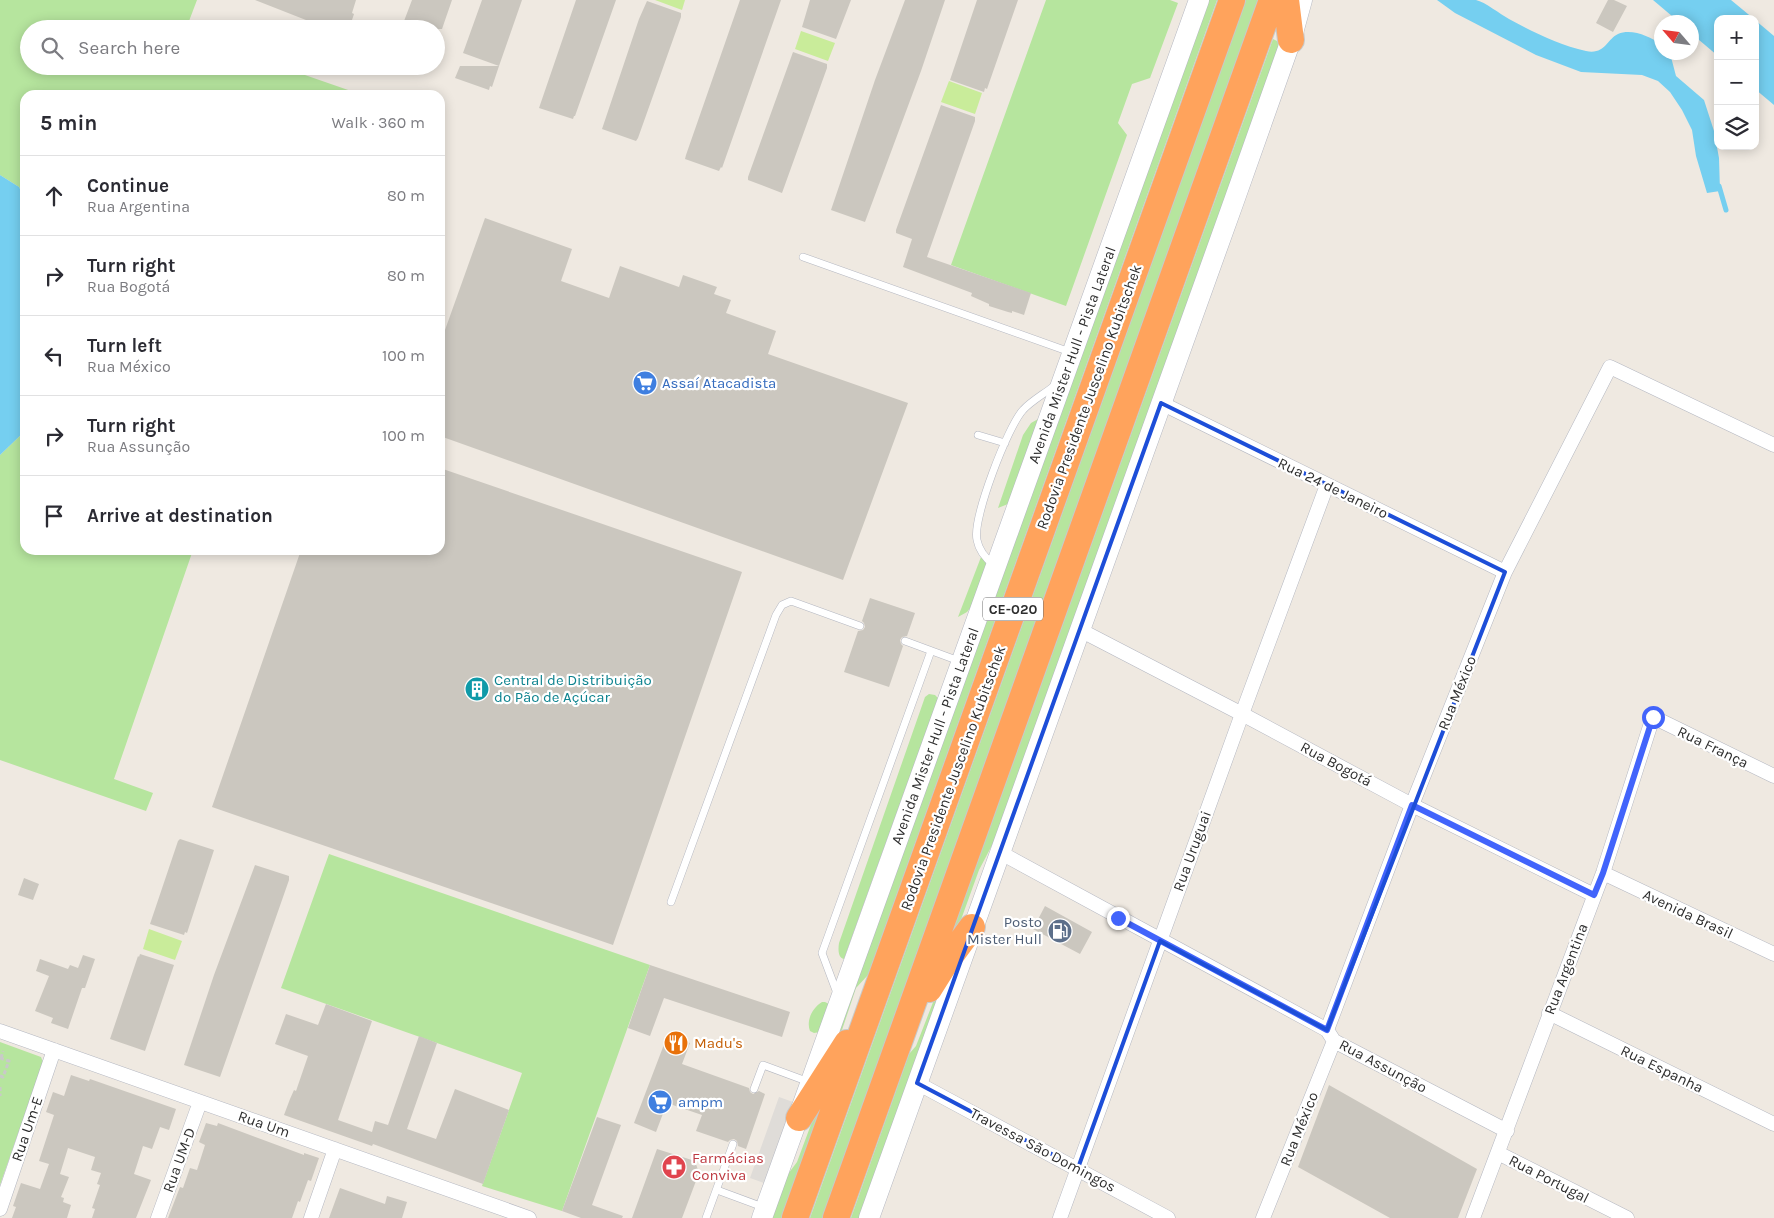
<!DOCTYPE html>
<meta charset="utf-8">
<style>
body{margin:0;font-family:Karla,sans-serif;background:#f2f2f3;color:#2b2b33}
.controls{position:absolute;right:15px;top:15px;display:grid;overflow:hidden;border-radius:10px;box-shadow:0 2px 12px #0003}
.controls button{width:45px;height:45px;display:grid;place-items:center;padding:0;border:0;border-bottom:1px solid #e1e1e2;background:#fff;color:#2b2b33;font:25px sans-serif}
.compass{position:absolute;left:1654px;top:15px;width:45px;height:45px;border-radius:50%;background:#fff;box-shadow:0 2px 12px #0003;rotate:298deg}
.stop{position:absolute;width:15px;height:15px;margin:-11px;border:4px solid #4264fb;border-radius:50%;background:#fff}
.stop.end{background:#4264fb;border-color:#fff;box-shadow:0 1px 5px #0008}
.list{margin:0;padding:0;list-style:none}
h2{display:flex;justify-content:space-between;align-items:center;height:65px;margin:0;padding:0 20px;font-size:21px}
h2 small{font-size:16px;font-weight:400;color:#7c7c81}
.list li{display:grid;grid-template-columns:32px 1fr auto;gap:15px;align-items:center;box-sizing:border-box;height:80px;padding:0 20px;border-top:1px solid #e1e1e2}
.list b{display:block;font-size:19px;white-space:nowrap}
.list p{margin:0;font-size:16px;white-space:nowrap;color:#7c7c81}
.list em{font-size:16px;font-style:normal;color:#7c7c81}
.icon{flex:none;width:28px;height:28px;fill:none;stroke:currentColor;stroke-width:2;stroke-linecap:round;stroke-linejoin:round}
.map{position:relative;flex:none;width:1774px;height:1218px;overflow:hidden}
.search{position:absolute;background:#fff;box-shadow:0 2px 12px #0003;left:20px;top:20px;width:425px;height:55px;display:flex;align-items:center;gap:12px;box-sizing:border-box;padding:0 18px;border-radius:28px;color:#7c7c81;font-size:19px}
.panel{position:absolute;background:#fff;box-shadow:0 2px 12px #0003;left:20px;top:90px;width:425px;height:465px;border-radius:15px}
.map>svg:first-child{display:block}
.green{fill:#b6e59e}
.pitch{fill:#c9ec9a}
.plaza{fill:#dfdcd8}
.water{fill:#75cff0}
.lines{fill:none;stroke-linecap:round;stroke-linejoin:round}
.stream{stroke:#75cff0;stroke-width:5}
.building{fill:#cbc7bf}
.lane-casing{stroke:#b4b7c1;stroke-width:8}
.street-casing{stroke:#b4b7c1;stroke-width:15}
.secondary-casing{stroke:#b4b7c1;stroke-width:21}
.highway-casing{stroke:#c9c9c9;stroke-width:28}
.path{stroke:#c9c9c9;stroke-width:3;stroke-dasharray:4 2.5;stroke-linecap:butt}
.lane{stroke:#fff;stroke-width:7}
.street{stroke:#fff;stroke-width:14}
.secondary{stroke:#fff;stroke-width:20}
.highway{stroke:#ffa35c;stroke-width:26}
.route{stroke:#4264fb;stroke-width:6}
.marked{fill:none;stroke:#1d4ed8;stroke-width:4;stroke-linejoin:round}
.labels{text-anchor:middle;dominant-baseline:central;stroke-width:4.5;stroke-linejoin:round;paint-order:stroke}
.shield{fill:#fff;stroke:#6d6d6d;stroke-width:1}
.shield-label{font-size:14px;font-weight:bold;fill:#2e2e2e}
.street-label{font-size:15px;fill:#2e2e2e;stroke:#fff}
.shop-label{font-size:15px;fill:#366cbe;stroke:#fff;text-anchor:start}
.culture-label{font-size:15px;fill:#0d838f;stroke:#fff;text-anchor:start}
.service-label{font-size:15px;fill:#4e5e75;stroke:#fff;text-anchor:end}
.food-label{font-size:15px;fill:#c56008;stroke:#fff;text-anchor:start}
.health-label{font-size:15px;fill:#be3a42;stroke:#fff;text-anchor:start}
</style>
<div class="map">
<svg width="1774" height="1218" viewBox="0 0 1774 1218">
<rect width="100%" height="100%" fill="#efe9e1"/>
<path class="green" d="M0,0H197L186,29H29V66H279L351,91L349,95H25V199L19,187L0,175Z
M1046,0H1170L1178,3L1150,78L1132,84L1118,123L1127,135L1066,306L951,265Z
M1208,0H1217L868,975L856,988L840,1036L837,1035Z
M1246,0H1259L823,1218H810Z
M1273,39L1281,43L1000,830L979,870L954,939L949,941Z
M1040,418L1008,504L998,508L1023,435L1031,423Z
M25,431V550H193L114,779L153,793L146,811L0,760V455Z
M981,557L986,561L987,565L971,607L967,612L958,617Z
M929,694L935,695L938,698L844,959C838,958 838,949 839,943L925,697Z
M329,854L650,965L562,1211L482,1186L522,1073L281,988Z
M942,985L860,1218H851L909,1054L916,1046L939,987Z
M822,1002H825L829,1004L820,1032L814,1033L810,1031C806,1021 812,1008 822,1002Z
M0,1042L41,1057L43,1062L0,1185Z
M819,1103H823L781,1218H772L788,1174L797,1162Z"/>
<path class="pitch" d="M655,0H685L682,10Z
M801,31L835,43L828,61L795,49Z
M949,81L982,93L975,114L941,102Z
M149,929L182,941L175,960L143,949Z"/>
<path class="plaza" d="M779,1097L793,1102L764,1183L750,1178Z"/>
<path class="water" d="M1437,0C1449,0 1464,0 1476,0C1485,2 1500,14 1509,19C1533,32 1559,45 1586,51C1605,55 1607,39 1618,34C1632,28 1650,37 1661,44L1662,52L1668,53L1671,57L1676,76L1704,100L1714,131L1719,158L1720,191L1707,193L1696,156L1692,130L1682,110L1670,92L1658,81L1642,75L1581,72L1536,55L1455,13Z
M1653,0H1731L1754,19H1718V56L1692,34V22H1679Z
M1755,20L1774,36V105L1755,89Z
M0,175L19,187L25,199V431L0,455Z"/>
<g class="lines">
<path class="stream" d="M1719,186L1726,210"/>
</g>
<path class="building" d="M255,0H356L352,13L354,14L349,29H322L310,24L311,22Z
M412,0H452L442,29H401Z
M482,0H522L499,66L463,53Z
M576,0H616L575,116H574L573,119L539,108Z
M740,0H781L722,168L721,167L719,171L685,159L686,155Z
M810,0H851L836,39L802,27Z
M905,0H945L921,71L865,222L831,210L832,207L875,80Z
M977,0H1018L987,89L985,88L984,92L950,80Z
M1608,0H1614L1627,6L1613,32L1596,23Z
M647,1L681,13V17L638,138L636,141L602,129L639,19Z
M793,52L827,64V68L782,193L748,180V177Z
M460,66H499L492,87L490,86L489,90L455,78Z
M941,105L975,117V121L927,257L1031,293L1024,315L1012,311V313L1008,312L989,306V304L971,296L972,293L903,267L912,239L896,233V230Z
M485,218L572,249L561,281L609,298L620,266L679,287L683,275L717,287L714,294L731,300L726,313L776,331L768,354L908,403L843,580L440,436V344Z
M440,468L742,572L613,945L212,807L301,550H440Z
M870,598L915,613L907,636L902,637L900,640L901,644L903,646L889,687L844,672L858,631L863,630L865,627L864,623L862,621Z
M180,839L214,850L187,933L185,932L184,935L150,924L178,841Z
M255,865L289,876V880L220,1077L184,1065L214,975Z
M24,878L39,884L33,900L18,895Z
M1045,906L1092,932L1080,954L1033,929Z
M140,954L174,965L145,1051L110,1039L138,956L139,957Z
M83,955L95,959L85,988H82L68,1029L51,1023L53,1018L35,1011L49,976L36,971L40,959L68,969L70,965L78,968Z
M650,965L790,1012L782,1037L664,998L650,1036L628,1028Z
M326,1004L372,1021L338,1120L372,1132L375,1121L388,1125L419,1036L437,1043L407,1129L436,1139L455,1089L509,1110L483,1184L373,1144L372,1146L284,1115L290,1099L294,1090L296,1091L308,1056L275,1044L286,1014L318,1025Z
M668,1034L690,1043L682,1064L749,1088L750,1092L753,1094L759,1091L765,1094L746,1149L738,1146L737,1141L734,1139L730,1140L728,1142L696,1131L702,1115L667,1103L656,1132L634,1123Z
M71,1075L89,1081L90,1079L176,1109L169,1130L160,1127L152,1149L143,1146L134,1174L151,1180L136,1218H92L95,1209L92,1208L100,1185L97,1184L101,1173L91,1170L95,1157L68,1148L60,1174L69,1177L61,1197L64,1198L63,1202L71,1205L67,1218H12L16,1207L13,1206L21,1183L40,1189L49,1164L39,1161L54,1115L46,1112L53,1092L64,1096Z
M1329,1085L1477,1169L1458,1218H1390L1298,1167Z
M597,1117L621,1125L592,1205L623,1216L622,1218H581L562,1211Z
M206,1123L217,1126L218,1123L304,1155V1153L319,1158L311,1181L308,1180L300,1202L298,1201L292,1218H168L180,1187L183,1188L190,1168L197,1170L205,1145L199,1142Z
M657,1149L695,1161L699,1173L682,1218H632Z
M340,1188L385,1204L387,1196L407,1202L402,1218H329Z"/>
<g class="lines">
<defs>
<path id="lane" d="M803,257L1070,352
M978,435L1005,443
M994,565C985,558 979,551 977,540C972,519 1008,426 1023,410C1031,401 1044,394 1054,386
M905,641L959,661
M671,902L776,615L782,605L791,601L860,626
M837,993L822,953L931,651
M754,1089L763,1065L809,1082
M717,1190L763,1207
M706,1218L733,1144"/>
<path id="street" d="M1161,403L1505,572
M1080,630L1242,714L1412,805L1594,895
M999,852L1327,1030L1334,1041L1507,1131
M1603,873L1774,954
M1549,1013L1774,1124
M1327,1030L1412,805L1505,572L1610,367L1774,445
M0,1031L529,1218
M917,1083L1168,1218
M1498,1153L1627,1218
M0,1209L54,1050
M158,1218L200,1102
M311,1218L335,1149
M1060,1218L1242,714L1327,485
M1263,1218L1334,1041
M1473,1218L1603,873L1653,717L1774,776"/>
<path id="secondary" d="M762,1218L1199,0
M869,1218L1234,201L1291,40L1302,0"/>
<path id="highway" d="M1286,0L1291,40
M929,989L944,965L972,927
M799,1118L847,1043
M795,1218L1232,0
M836,1218L1272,0"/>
</defs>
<use href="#lane" class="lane-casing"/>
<use href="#street" class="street-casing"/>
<use href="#secondary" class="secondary-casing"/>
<use href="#highway" class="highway-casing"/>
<path class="path" d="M0,1058L9,1061L3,1077L0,1076
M1,1058L3,1051
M0,1087V1096"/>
<use href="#lane" class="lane"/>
<use href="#street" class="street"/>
<use href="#secondary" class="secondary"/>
<use href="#highway" class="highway"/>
</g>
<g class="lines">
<path class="route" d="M1118,918L1327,1030L1412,805L1594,895L1603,873L1653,717"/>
</g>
<path class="marked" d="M1161,403L1505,572L1327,1030L1160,941L1078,1168L917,1083Z"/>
<defs>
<symbol id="supermarket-disc" viewBox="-11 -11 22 22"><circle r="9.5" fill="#3f7fe0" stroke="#fff"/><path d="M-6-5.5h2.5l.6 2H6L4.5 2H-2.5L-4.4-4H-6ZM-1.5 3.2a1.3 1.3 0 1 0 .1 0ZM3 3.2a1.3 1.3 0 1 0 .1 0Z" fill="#fff"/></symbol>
<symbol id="building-disc" viewBox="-11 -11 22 22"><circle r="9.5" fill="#0f9aa8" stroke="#fff"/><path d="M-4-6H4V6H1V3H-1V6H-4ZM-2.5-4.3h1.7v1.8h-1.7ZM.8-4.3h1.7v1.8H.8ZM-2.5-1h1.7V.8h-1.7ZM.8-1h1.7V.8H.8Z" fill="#fff"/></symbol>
<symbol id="fuel-disc" viewBox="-11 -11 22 22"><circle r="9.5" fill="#5c6f8a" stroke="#fff"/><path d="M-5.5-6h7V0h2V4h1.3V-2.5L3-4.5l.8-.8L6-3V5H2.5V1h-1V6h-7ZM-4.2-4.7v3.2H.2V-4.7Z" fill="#fff"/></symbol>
<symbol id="restaurant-disc" viewBox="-11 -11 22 22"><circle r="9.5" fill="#e8710a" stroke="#fff"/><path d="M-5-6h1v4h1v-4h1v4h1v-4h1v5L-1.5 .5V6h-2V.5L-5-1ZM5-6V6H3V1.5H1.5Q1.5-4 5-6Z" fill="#fff"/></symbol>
<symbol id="pharmacy-disc" viewBox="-11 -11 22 22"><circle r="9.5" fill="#e0444e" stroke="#fff"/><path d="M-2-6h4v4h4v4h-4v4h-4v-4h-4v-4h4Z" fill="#fff"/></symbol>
</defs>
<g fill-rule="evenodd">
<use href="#supermarket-disc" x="631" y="369" width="28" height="28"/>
<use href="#building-disc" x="463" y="675" width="28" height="28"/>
<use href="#fuel-disc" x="1046" y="917" width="28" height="28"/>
<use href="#restaurant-disc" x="662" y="1029" width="28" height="28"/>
<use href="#supermarket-disc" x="646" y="1088" width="28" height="28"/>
<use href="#pharmacy-disc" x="660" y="1153" width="28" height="28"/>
</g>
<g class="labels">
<rect class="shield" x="983" y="597.5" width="60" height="23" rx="4"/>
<g class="shield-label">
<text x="1013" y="609">CE-020</text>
</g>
<g class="street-label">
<text transform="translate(1072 355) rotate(-70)">Avenida Mister Hull - Pista Lateral</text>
<text transform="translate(1089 397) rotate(-70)">Rodovia Presidente Juscelino Kubitschek</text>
<text transform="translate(1333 488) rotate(26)">Rua 24 de Janeiro</text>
<text transform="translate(1457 693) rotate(-68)">Rua México</text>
<text transform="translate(935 736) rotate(-70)">Avenida Mister Hull - Pista Lateral</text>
<text transform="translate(1713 747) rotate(26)">Rua França</text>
<text transform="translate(1336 764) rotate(28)">Rua Bogotá</text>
<text transform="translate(953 778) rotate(-70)">Rodovia Presidente Juscelino Kubitschek</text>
<text transform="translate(1192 851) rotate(-70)">Rua Uruguai</text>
<text transform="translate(1688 914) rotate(25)">Avenida Brasil</text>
<text transform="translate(1566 969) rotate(-69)">Rua Argentina</text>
<text transform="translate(1383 1066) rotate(28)">Rua Assunção</text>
<text transform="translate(1662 1069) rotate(26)">Rua Espanha</text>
<text transform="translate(264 1124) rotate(19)">Rua Um</text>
<text transform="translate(27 1129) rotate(-71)">Rua Um-E</text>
<text transform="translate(1299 1129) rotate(-68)">Rua México</text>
<text transform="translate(1043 1150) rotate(28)">Travessa São Domingos</text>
<text transform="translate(179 1160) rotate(-70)">Rua UM-D</text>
<text transform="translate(1549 1179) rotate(27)">Rua Portugal</text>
</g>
<g class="shop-label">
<text x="662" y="383">Assaí Atacadista</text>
<text x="678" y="1102">ampm</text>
</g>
<g class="culture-label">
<text x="494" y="680">Central de Distribuição<tspan x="494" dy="17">do Pão de Açúcar</tspan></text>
</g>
<g class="service-label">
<text x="1042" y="922">Posto<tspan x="1042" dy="17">Mister Hull</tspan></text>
</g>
<g class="food-label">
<text x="694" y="1043">Madu's</text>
</g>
<g class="health-label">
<text x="692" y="1158">Farmácias<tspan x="692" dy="17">Conviva</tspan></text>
</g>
</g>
</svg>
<div class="controls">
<button>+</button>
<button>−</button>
<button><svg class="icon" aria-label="layers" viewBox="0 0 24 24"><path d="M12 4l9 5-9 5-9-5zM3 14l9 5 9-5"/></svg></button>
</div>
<svg class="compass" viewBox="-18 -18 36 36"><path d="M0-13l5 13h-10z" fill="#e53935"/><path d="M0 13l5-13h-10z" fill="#7c7c81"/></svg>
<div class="stop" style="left:1653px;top:717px"></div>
<div class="stop end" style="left:1118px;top:918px"></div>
<div class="search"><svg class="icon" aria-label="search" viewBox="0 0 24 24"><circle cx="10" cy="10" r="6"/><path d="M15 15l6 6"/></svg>Search here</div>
<section class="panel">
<h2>5 min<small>Walk · 360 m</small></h2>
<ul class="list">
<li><svg class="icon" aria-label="ahead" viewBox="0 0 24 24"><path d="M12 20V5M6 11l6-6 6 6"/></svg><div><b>Continue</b><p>Rua Argentina</p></div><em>80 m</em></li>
<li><svg class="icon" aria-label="right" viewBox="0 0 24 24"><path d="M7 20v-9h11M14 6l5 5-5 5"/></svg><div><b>Turn right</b><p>Rua Bogotá</p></div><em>80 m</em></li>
<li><svg class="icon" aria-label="left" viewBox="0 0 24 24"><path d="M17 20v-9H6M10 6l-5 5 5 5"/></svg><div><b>Turn left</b><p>Rua México</p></div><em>100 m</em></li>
<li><svg class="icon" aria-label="right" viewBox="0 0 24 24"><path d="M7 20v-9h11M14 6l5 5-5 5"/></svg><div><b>Turn right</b><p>Rua Assunção</p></div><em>100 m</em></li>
<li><svg class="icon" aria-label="arrive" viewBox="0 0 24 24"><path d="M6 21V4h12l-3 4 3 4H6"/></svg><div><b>Arrive at destination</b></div></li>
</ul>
</section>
</div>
